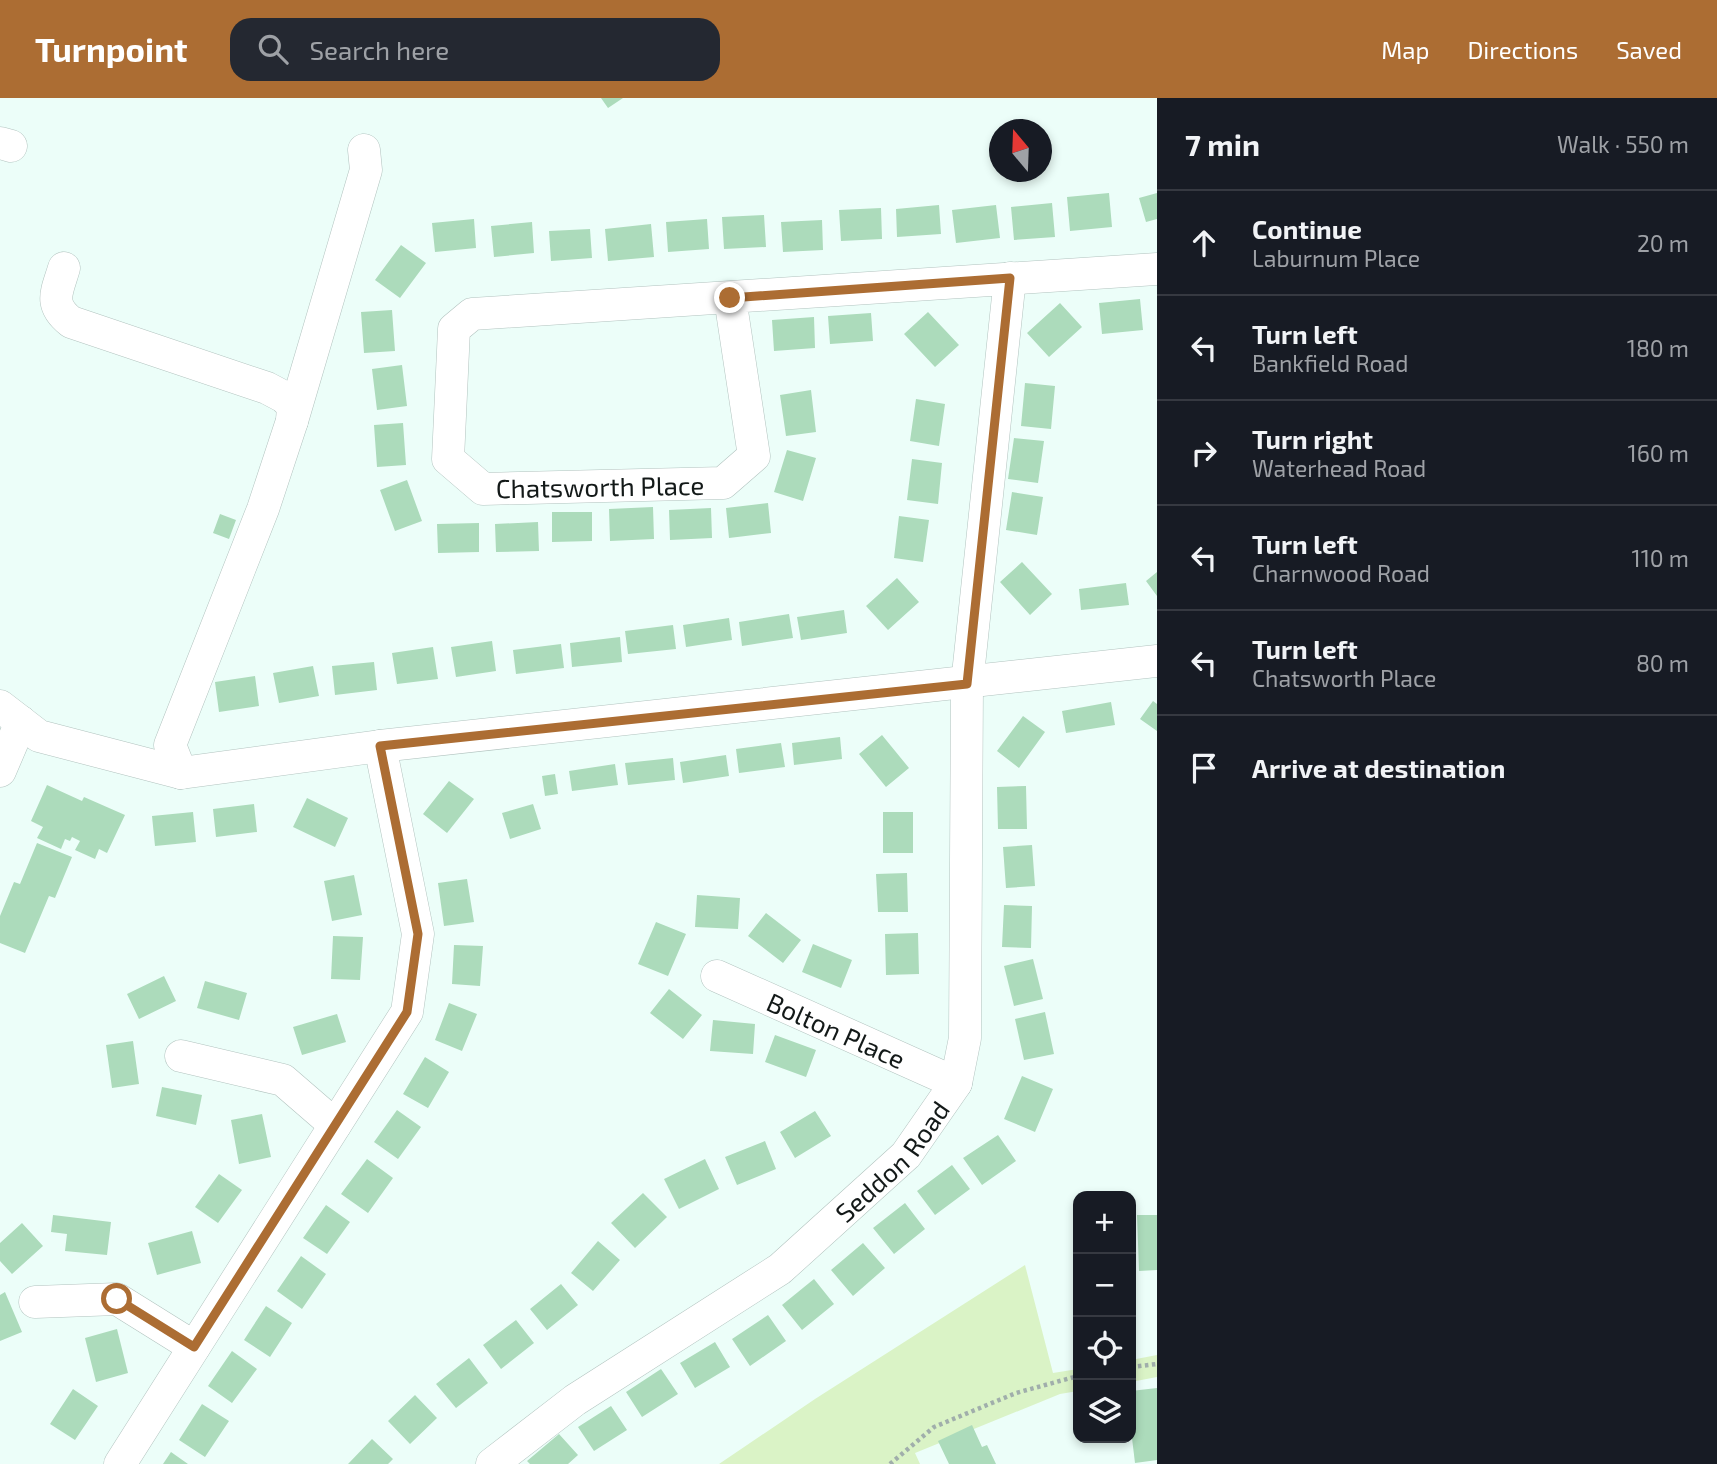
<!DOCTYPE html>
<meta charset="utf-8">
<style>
body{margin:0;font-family:"Exo 2",sans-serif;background:#242831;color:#f1f3f6}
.controls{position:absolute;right:21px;bottom:21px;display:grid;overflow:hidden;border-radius:14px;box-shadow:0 4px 10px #0003}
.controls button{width:63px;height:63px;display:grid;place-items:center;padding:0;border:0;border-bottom:2px solid #363941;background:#171b24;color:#f1f3f6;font:35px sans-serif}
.compass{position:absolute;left:989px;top:21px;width:63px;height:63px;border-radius:50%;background:#171b24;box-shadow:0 4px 10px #0003;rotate:341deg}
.stop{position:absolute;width:21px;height:21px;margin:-16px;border:5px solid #ac6d33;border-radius:50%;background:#fff}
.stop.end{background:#ac6d33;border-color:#fff;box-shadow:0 2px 7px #0008}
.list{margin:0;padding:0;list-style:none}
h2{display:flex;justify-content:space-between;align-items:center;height:91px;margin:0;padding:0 28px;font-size:30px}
h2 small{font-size:23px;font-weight:400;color:#9ea1a6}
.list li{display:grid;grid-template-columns:46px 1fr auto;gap:21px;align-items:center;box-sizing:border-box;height:105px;padding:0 28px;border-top:2px solid #363941}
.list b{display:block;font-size:26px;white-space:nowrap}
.list p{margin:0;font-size:23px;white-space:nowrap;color:#9ea1a6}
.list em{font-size:23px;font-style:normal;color:#9ea1a6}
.icon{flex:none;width:38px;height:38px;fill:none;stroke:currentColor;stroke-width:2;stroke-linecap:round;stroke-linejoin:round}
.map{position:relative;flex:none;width:1157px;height:1366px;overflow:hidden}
header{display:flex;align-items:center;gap:42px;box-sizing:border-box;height:98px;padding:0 35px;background:#ac6d33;color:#fff}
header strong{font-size:33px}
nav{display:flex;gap:38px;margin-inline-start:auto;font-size:24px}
.search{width:490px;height:63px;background:#242831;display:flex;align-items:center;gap:18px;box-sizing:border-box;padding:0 24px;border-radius:21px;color:#9ea1a6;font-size:26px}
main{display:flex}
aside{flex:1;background:#171b24}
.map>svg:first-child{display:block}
.green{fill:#daf3c6}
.building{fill:#acdbbb}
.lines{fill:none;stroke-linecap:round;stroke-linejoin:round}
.minor-casing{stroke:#b2c3bf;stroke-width:33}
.path{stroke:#a0aeab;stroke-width:4.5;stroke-dasharray:3.5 3.5;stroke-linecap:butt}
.minor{stroke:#fff;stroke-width:32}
.route{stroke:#ac6d33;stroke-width:9}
.labels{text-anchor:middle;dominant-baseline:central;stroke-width:6;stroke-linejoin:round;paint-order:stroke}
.street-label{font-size:26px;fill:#131918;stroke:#fff}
</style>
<header>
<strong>Turnpoint</strong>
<div class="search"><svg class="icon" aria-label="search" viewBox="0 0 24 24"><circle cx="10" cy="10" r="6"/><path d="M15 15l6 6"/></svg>Search here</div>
<nav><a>Map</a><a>Directions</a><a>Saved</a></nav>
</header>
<main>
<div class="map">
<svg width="1157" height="1366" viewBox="0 0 1157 1366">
<rect width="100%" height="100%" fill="#ecfef9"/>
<path class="green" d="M1025,1167L1053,1275L1078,1271V1293L1060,1296L915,1355L920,1366H719L815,1301Z
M1157,1257V1279L1131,1284V1262Z"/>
<path class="building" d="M601,0H623L608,10Z
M1109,95L1112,129L1070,133L1067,99Z
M1157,95V121L1146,124L1139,100Z
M1052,105L1055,139L1014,142L1011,109Z
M939,107L941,136L897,139L896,111Z
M996,107L1000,140L956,145L952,112Z
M881,110L882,141L841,143L839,112Z
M764,117L766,149L724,151L722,119Z
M474,121L476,150L435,154L432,125Z
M707,121L709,151L668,154L666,124Z
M822,122L823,152L783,154L781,124Z
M532,124L534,155L494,159L491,128Z
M651,126L654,159L608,163L605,131Z
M590,131L592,160L551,163L549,133Z
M401,147L426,165L400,200L375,182Z
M1140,201L1143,232L1102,236L1099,205Z
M1060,205L1082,229L1049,259L1027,235Z
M392,212L395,253L364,255L361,214Z
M928,214L959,247L935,269L904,236Z
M871,215L873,243L830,246L828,218Z
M814,219L815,250L774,253L772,222Z
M402,267L407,308L377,312L372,271Z
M1025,285L1055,288L1051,331L1021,328Z
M811,292L816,334L786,338L780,297Z
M916,301L945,306L939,348L910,343Z
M403,325L406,367L377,369L374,327Z
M1014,340L1044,343L1038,385L1008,381Z
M787,352L816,360L803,403L774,394Z
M912,361L942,365L938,406L907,402Z
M407,382L422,423L395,433L380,392Z
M1012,394L1043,399L1037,437L1006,432Z
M768,405L771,435L729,440L726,410Z
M653,409L654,441L610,443L609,411Z
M711,410L712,440L670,442L669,412Z
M552,414H592V443L552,444Z
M220,416L236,422L229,441L213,435Z
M899,418L929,422L923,464L894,460Z
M538,424L539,453L496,454L495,426Z
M479,425V454L438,455L437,426Z
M1022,464L1052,496L1030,517L1000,484Z
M1157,474V498L1146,483Z
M897,480L919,504L888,532L866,508Z
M1126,485L1129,507L1081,512L1079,491Z
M844,512L847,535L801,542L797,519Z
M789,516L793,540L742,548L739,524Z
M729,520L732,542L686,549L683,527Z
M673,527L676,551L628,556L625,533Z
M620,539L622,564L572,569L570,545Z
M492,543L496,573L456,579L451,549Z
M561,546L564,570L516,576L513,552Z
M433,549L438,581L397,586L392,555Z
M374,564L377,592L335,597L332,568Z
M313,568L319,598L279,605L273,575Z
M255,578L259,608L219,614L215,584Z
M1153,603L1157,606V633L1140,621Z
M1111,604L1115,627L1066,635L1062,613Z
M1023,618L1045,634L1019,670L997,653Z
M882,637L909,670L886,689L859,656Z
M840,639L842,661L794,667L792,645Z
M781,645L785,669L739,675L736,651Z
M726,657L729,678L683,685L680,664Z
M673,660L675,682L628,687L625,665Z
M615,666L618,687L572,693L569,673Z
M555,676L558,696L545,698L542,678Z
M449,683L474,701L447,735L423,716Z
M47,687L82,703L84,699L125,717L107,755L99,751L95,761L75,752L80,743L72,739L70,743L65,741L61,751L37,740L43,729L31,723Z
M1026,688L1027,731H998L997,689Z
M307,700L348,720L335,749L293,729Z
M254,706L257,734L216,739L213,711Z
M533,706L541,731L510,741L502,715Z
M193,714L196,744L155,748L152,718Z
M883,714H913V755H883Z
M37,745L72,759L55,800L49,798L25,855L0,845V818L14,784L20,786Z
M1032,747L1035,788L1006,790L1003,749Z
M907,775L908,814H878L876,776Z
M354,777L362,817L332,823L324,783Z
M467,781L474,824L444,828L438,785Z
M697,797L740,800L738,831L695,829Z
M1004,807L1032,808L1031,850L1002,849Z
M766,815L801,842L783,865L748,838Z
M656,824L686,836L668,878L638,866Z
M918,835L919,876L886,877L885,836Z
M333,838L363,839L360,882L331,881Z
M813,846L852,862L841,890L802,874Z
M454,847L483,848L480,888L452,886Z
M1033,861L1043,901L1014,908L1004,868Z
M164,878L176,903L139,921L127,896Z
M205,883L247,895L239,922L197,910Z
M669,891L702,917L683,941L650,915Z
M449,905L477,916L462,953L435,942Z
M1045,914L1054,956L1024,962L1015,921Z
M337,916L346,944L302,957L293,929Z
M713,922L755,926L753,956L710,953Z
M775,937L816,952L806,979L765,964Z
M133,943L139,986L112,990L106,947Z
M425,959L449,974L428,1010L403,996Z
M1022,978L1053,991L1035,1034L1004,1021Z
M162,989L202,997L196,1027L156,1018Z
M397,1012L421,1029L398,1061L374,1044Z
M815,1013L831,1038L795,1060L780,1034Z
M262,1016L271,1059L239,1066L231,1022Z
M998,1037L1016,1063L982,1087L963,1060Z
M765,1043L776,1071L737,1087L725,1059Z
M367,1061L393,1080L368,1115L341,1096Z
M705,1061L719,1091L679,1111L664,1081Z
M952,1067L970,1091L935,1117L917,1093Z
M219,1076L242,1092L218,1125L195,1109Z
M643,1095L667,1119L635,1150L611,1125Z
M905,1105L925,1131L894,1156L873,1130Z
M326,1107L350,1124L327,1156L303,1140Z
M53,1117L111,1124L107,1157L65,1153L67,1136L51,1134Z
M1137,1117H1157V1172L1139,1173Z
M22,1125L43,1148L12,1176L0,1163V1145Z
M192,1133L201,1165L157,1177L148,1145Z
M598,1143L620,1162L593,1193L571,1175Z
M863,1145L885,1170L853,1198L831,1172Z
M301,1158L326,1176L302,1211L277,1193Z
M814,1181L834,1206L802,1232L782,1207Z
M561,1186L578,1207L547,1232L530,1211Z
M5,1194L22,1234L0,1243V1197Z
M266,1208L292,1225L270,1259L244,1242Z
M768,1217L786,1243L750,1268L732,1241Z
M516,1222L534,1245L501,1271L483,1247Z
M117,1231L128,1275L96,1284L85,1240Z
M715,1244L730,1269L695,1290L680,1265Z
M232,1253L257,1271L232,1305L208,1288Z
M469,1260L488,1285L456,1310L436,1286Z
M661,1271L678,1296L642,1319L626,1294Z
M1157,1290V1362L1135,1365L1131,1332V1293Z
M73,1291L98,1308L75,1342L50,1326Z
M415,1297L437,1320L410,1346L388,1323Z
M202,1306L229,1323L205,1359L179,1342Z
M611,1308L627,1332L594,1353L578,1329Z
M972,1327L982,1349L987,1347L996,1366H949L938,1343Z
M559,1336L578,1357L568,1366H530L527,1363Z
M372,1341L393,1361L388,1366H348Z
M171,1354L188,1366H163Z"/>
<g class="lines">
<defs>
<g id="minor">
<path d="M0,45L11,48"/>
<path d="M64,170C57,194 48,206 71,224L267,290L284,299L293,308L292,323L263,411L170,647L181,675"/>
<path d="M730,200L754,358L723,385L483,391L448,361L454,231L472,216L1157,171"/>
<path d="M292,323L366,72L364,52"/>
<path d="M0,608L39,638L181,675L380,648L1157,563"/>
<path d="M0,673L21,624"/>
<path id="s1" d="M717,878L956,985"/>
<path d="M181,958L283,982L335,1027"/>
<path d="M35,1204L117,1201L194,1249"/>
<path d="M120,1366L407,914L418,836L380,648"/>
<path id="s2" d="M492,1366L575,1302L780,1171L906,1057L956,985L965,940L967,586L1010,180"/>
</g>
</defs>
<use href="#minor" class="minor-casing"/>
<path class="path" d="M1131,1269L1157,1266
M890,1366L934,1329L1016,1295L1078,1278"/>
<use href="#minor" class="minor"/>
</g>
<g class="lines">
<path class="route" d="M117,1201L194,1249L407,914L418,836L380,648L967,586L1010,180L730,200"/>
</g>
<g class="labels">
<g class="street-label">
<text transform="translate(600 388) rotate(-1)">Chatsworth Place</text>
<text stroke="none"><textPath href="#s1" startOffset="131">Bolton Place</textPath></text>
<text stroke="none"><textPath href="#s2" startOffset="504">Seddon Road</textPath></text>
</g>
</g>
</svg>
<div class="controls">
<button>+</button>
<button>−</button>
<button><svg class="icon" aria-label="locate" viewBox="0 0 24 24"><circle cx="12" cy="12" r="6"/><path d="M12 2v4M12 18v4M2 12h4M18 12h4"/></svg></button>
<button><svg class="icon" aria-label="layers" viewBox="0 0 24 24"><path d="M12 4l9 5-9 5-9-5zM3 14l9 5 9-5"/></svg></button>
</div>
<svg class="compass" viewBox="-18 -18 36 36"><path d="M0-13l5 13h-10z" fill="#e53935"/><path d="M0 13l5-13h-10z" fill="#9ea1a6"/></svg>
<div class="stop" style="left:117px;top:1201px"></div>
<div class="stop end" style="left:730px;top:200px"></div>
</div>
<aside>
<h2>7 min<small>Walk · 550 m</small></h2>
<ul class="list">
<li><svg class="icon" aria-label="ahead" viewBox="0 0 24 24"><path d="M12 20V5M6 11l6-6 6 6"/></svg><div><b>Continue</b><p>Laburnum Place</p></div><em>20 m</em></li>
<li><svg class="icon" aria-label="left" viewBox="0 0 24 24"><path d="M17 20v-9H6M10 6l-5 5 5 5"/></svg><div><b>Turn left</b><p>Bankfield Road</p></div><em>180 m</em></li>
<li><svg class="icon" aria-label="right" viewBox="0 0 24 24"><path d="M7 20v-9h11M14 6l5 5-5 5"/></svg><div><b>Turn right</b><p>Waterhead Road</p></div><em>160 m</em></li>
<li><svg class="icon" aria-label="left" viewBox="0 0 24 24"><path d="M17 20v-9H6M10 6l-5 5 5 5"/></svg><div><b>Turn left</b><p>Charnwood Road</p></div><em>110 m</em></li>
<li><svg class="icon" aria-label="left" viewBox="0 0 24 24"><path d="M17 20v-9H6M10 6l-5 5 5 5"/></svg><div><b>Turn left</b><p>Chatsworth Place</p></div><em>80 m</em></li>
<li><svg class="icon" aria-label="arrive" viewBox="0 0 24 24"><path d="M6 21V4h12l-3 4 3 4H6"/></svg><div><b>Arrive at destination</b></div></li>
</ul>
</aside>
</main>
